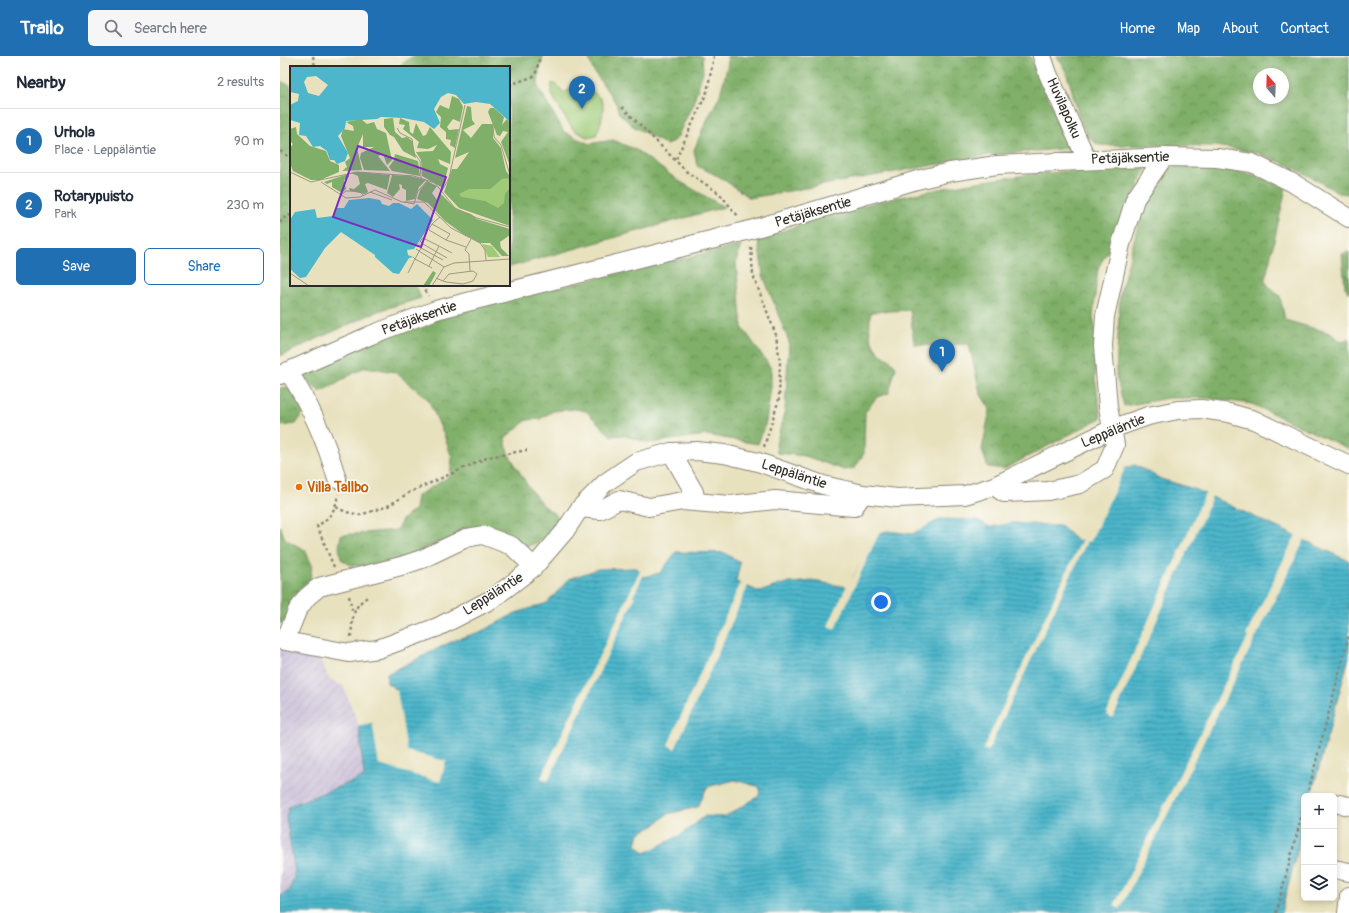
<!DOCTYPE html>
<meta charset="utf-8">
<style>
body{margin:0;font-family:Pangolin,sans-serif;background:#f6f6f7;color:#1f2937}
.controls{position:absolute;right:12px;bottom:12px;display:grid;overflow:hidden;border-radius:6px;box-shadow:0 2px 6px #0003}
.controls button{width:36px;height:36px;display:grid;place-items:center;padding:0;border:0;border-bottom:1px solid #e0e1e3;background:#fff;color:#1f2937;font:20px sans-serif}
.compass{position:absolute;left:973px;top:12px;width:36px;height:36px;border-radius:50%;background:#fff;box-shadow:0 2px 6px #0003;rotate:341deg}
.you{position:absolute;left:601px;top:546px;width:14px;height:14px;margin:-10px;border:3px solid #fff;border-radius:50%;background:#1a73e8;box-shadow:0 0 0 6px #1a73e833}
.badge{display:grid;place-items:center;width:26px;height:26px;border-radius:50%;background:#1f6fb2;color:#fff;font-size:13px;font-weight:700}
.pin{position:absolute;translate:-50% -33px;filter:drop-shadow(0 1px 2px #0008)}
.pin::after{content:'';position:absolute;top:21px;width:14px;height:12px;background:inherit;clip-path:polygon(0 0,100% 0,50% 100%)}
.list{margin:0;padding:0;list-style:none}
h2{display:flex;justify-content:space-between;align-items:center;height:52px;margin:0;padding:0 16px;font-size:17px}
h2 small{font-size:13px;font-weight:400;color:#747a83}
.list li{display:grid;grid-template-columns:26px 1fr auto;gap:12px;align-items:center;box-sizing:border-box;height:64px;padding:0 16px;border-top:1px solid #e0e1e3}
.list b{display:block;font-size:15px;white-space:nowrap}
.list p{margin:0;font-size:13px;white-space:nowrap;color:#747a83}
.list em{font-size:13px;font-style:normal;color:#747a83}
.actions{display:flex;gap:8px;padding:12px 16px}
.actions a{flex:1;padding:9px 0;border:1px solid #1f6fb2;border-radius:6px;text-align:center;font-size:14px;color:#1f6fb2}
.actions .main{background:#1f6fb2;color:#fff}
.icon{flex:none;width:22px;height:22px;fill:none;stroke:currentColor;stroke-width:2;stroke-linecap:round;stroke-linejoin:round}
.map{position:relative;flex:none;width:1069px;height:857px;overflow:hidden}
header{display:flex;align-items:center;gap:24px;box-sizing:border-box;height:56px;padding:0 20px;background:#1f6fb2;color:#fff}
header strong{font-size:19px}
nav{display:flex;gap:22px;margin-inline-start:auto;font-size:14px}
.search{width:280px;height:36px;background:#f6f6f7;display:flex;align-items:center;gap:10px;box-sizing:border-box;padding:0 14px;border-radius:6px;color:#747a83;font-size:15px}
main{display:flex}
aside{flex:1;background:#fff}
.map>svg:first-child{display:block}
.industrial{fill:url(#industrial-furrows)}
.forest{fill:url(#forest-crowns);stroke:#556d4a;fill-rule:evenodd}
.green{fill:#9fcb78;stroke:#657b52}
.water{fill:url(#water-rules);stroke:#3c707a;fill-rule:evenodd}
.pier{fill:#e8e1be}
.lines{fill:none;stroke-linecap:round;stroke-linejoin:round}
.minor-casing{stroke:#8a8674;stroke-width:20}
.path{stroke:#8a8674;stroke-width:2.5;stroke-dasharray:3 3;stroke-linecap:butt}
.minor{stroke:#fff;stroke-width:18}
.food-dot{fill:#e8710a;stroke:#fdfcf7;stroke-width:1.5}
.labels{text-anchor:middle;dominant-baseline:central;stroke-width:3;stroke-linejoin:round;paint-order:stroke}
.street-label{font-size:14px;fill:#2b2b2b;stroke:#fdfcf7}
.food-label{font-size:14px;font-weight:bold;fill:#c56008;stroke:#fdfcf7;text-anchor:start}
.inset-road{fill:none;stroke:#9c9883;stroke-width:1}
.view{fill:#7b2cbf;fill-opacity:0.15;stroke:#7b2cbf;stroke-width:2}
.inset-edge{fill:none;stroke:#2b2b2b;stroke-width:2}
</style>
<header>
<strong>Trailo</strong>
<div class="search"><svg class="icon" aria-label="search" viewBox="0 0 24 24"><circle cx="10" cy="10" r="6"/><path d="M15 15l6 6"/></svg>Search here</div>
<nav><a>Home</a><a>Map</a><a>About</a><a>Contact</a></nav>
</header>
<main>
<aside>
<h2>Nearby<small>2 results</small></h2>
<ul class="list">
<li><span class="badge">1</span><div><b>Urhola</b><p>Place · Leppäläntie</p></div><em>90 m</em></li>
<li><span class="badge">2</span><div><b>Rotarypuisto</b><p>Park</p></div><em>230 m</em></li>
</ul>
<div class="actions"><a class="main">Save</a><a>Share</a></div>
</aside>
<div class="map">
<svg width="1069" height="857" viewBox="0 0 1069 857">
<defs>
<pattern id="industrial-furrows" width="10" height="10" patternUnits="userSpaceOnUse"><rect width="10" height="10" fill="#c9bfd7"/><path d="M-1 1l2-2M0 10L10 0M9 11l2-2" fill="none" stroke="#ada4b9"/></pattern>
<pattern id="forest-crowns" width="20" height="18" patternUnits="userSpaceOnUse"><rect width="20" height="18" fill="#7faf68"/><path d="M2 6a3 3 0 1 1 6 0M12 15a3 3 0 1 1 6 0" fill="none" stroke="#688f56"/></pattern>
<pattern id="water-rules" width="6" height="5" patternUnits="userSpaceOnUse"><rect width="6" height="5" fill="#4db6ca"/><path d="M0 2.5h6" fill="none" stroke="#4094a4"/></pattern>
</defs>
<rect width="100%" height="100%" fill="#fdfcf7"/>
<filter id="ink" filterUnits="userSpaceOnUse"><feTurbulence type="fractalNoise" baseFrequency=".025" numOctaves="2"/><feDisplacementMap in="SourceGraphic" scale="8" xChannelSelector="R" yChannelSelector="G"/><feConvolveMatrix kernelMatrix="1 2 1 2 8 2 1 2 1" color-interpolation-filters="sRGB"/></filter>
<filter id="wash" filterUnits="userSpaceOnUse"><feTurbulence type="fractalNoise" baseFrequency=".012" numOctaves="4" result="noise"/><feDisplacementMap in="SourceGraphic" scale="16" xChannelSelector="R" yChannelSelector="G"/><feGaussianBlur stdDeviation="0.9" result="paint"/><feColorMatrix in="noise" values="0 0 0 0 0 0 0 0 0 0 0 0 0 0 0 0 0 1.4 0 .05"/><feComposite in="paint" operator="in"/></filter>
<g filter="url(#wash)">
<rect width="100%" height="100%" fill="#e8e1be"/>
<path class="industrial" d="M0,592L38,599L49,623L63,630L79,670L84,721L9,750L6,761L15,816L10,834L0,841Z"/>
<path class="forest" d="M133,0H263L259,15L258,31L284,76L309,88L333,84L356,94L399,125L444,151L229,211V11H118Z
M308,0H422L423,16L413,47L397,82L387,89L353,70L339,57L336,47L313,14Z
M447,0H750L791,92L710,99L470,142L440,121L417,110L414,94L423,72L440,39L448,8Z
M777,0H1069V138L1059,137L1015,112L978,97L936,90L818,89C797,75 796,41 787,19C785,13 781,6 777,0ZM979,18H1003V42H979Z
M0,25L11,30V229H136L141,242L98,255L0,300Z
M867,110L836,180L818,212L813,261L818,286L815,321L821,362L724,413L708,411L702,394L710,353L700,337L689,288L652,290L634,288L630,254L591,256C589,268 588,284 597,294C603,302 609,300 616,311L609,337L597,341L585,356L584,397L575,412L564,414L525,400L497,397L496,388L505,354L509,286L483,219L478,184L525,167L596,146L684,128L753,118Z
M896,110H935L972,118L1006,132L985,225L990,232L1000,240L1005,264L1050,277L1062,286L1069,282V393L972,348L927,342H888L844,350L836,319L840,238L865,143L886,115Z
M461,189L456,207L462,271L491,312V331L486,366L478,388L426,379L370,387L342,379L331,380L306,355L295,353L273,355L260,363L247,364L225,382L228,397L251,435L264,450L281,463L261,485L243,492L173,482L155,487L129,500L87,512L69,508L61,503L59,491L61,479L117,474L122,464L135,453L137,440L170,420L172,402L164,379L148,343L115,316L85,311L40,336L24,321L97,283L172,256Z
M1069,196V237L1065,231L1062,198Z
M7,331L17,339L24,356L16,368L0,370V332Z
M0,470L5,483L25,494L32,509L30,524L21,532L10,552L5,568L0,567Z"/>
<path class="green" d="M272,27L278,30L284,37L298,28C328,40 327,52 316,79L307,81L294,74L284,60L271,37Z"/>
<path class="water" d="M855,409L881,423L917,434L1069,505V601L1031,740H1024V768L1001,857H0V841L10,834L15,816L6,761L9,750L84,721L79,670L95,667L117,634L107,627V618L177,583L200,576L236,557L267,547L289,523L318,513L357,512L364,521L380,517L396,496L445,497L460,507L456,526L480,536L502,528L532,525L568,531L596,478L607,475L632,478L661,463L697,464L710,471L733,467L781,470L797,485L810,482L842,413ZM455,724L480,731L479,740L445,761L425,760L401,779L365,797L356,789L359,777L375,769L387,758L418,751L427,731Z"/>
<path class="pier" d="M846,410L810,486L807,485L708,695L703,693L803,481L808,480L840,412Z
M926,436L933,439L833,662L826,659Z
M600,475L555,573L548,570L567,529L573,521L595,477Z
M1016,479L1025,483L840,853L834,850L968,581L966,579Z
M360,515L364,518L353,540L355,541L268,725L261,722Z
M461,526L468,530L395,693L388,689Z
M114,634H117L127,695L166,705L160,726L99,709L92,665L105,643Z"/>
</g>
<g filter="url(#ink)">
<g class="lines">
<defs>
<path id="minor" d="M762,0L768,18L807,104
M8,315C30,348 46,385 57,423
M0,319L91,279L156,254L470,174L637,124L670,116L717,109L884,101L937,102L972,107L1013,127L1069,162
M391,396L414,436L416,446
M714,430L724,437L768,435L800,428L825,413L835,389L828,351L823,290L825,260L841,188L855,143L884,101
M300,452L320,454L339,444L369,451L403,445L450,449L495,444L574,451L583,438
M0,584L69,597L98,593L158,571L212,543L254,511L285,475L300,452L325,427L356,406L391,396L417,395L444,398L478,406L543,429L583,438L617,442L685,439L714,430L834,372L868,360L898,354L921,353L949,357L974,364L1069,409
M5,585L17,555L27,541L39,531L121,510L142,503L186,482L203,479L232,490L254,511
M1054,747L1069,750
M1054,813L1069,816
M1067,857L1069,840"/>
</defs>
<use href="#minor" class="minor-casing"/>
<path class="path" d="M33,0L35,11
M229,29L255,20L260,0
M342,51L407,116L439,137L458,160
M0,95L11,102
M396,103L427,36L434,0
M0,167L2,163L11,159
M471,191L473,219L496,279L500,306L499,343L484,391
M142,229L148,240
M56,451L66,456L80,459L108,450L130,436L209,401L247,394
M54,511L37,470C50,462 56,454 58,438
M69,540L73,557
M71,581C73,562 71,551 89,540
M1027,740L1069,579
M996,857L1024,751"/>
<use href="#minor" class="minor"/>
</g>
</g>
<circle class="food-dot" cx="19" cy="431" r="4"/>
<g class="labels">
<g class="street-label">
<text transform="translate(784 52) rotate(66)">Huvilapolku</text>
<text transform="translate(850 102) rotate(-2)">Petäjäksentie</text>
<text transform="translate(533 156) rotate(-16)">Petäjäksentie</text>
<text transform="translate(139 262) rotate(-19)">Petäjäksentie</text>
<text transform="translate(833 375) rotate(-22)">Leppäläntie</text>
<text transform="translate(514 418) rotate(18)">Leppäläntie</text>
<text transform="translate(213 538) rotate(-32)">Leppäläntie</text>
</g>
<g class="food-label">
<text x="27" y="431">Villa Tallbo</text>
</g>
</g>
<g transform="translate(10 10)">
<rect width="220" height="220" fill="#e8e1be"/>
<path d="M192,178L202,180L210,191H198Z" fill="#9fcb78"/>
<path d="M162,30L169,33L173,41L170,56L163,53L157,61L159,64L169,63L165,82L160,79L161,74L156,73V66L150,61L151,51L146,46L150,39L159,43ZM177,40L181,41L182,54L185,58L173,64L181,72L192,58H203V72L211,82L216,105L220,110V160L169,142L154,126L162,103H167L179,86L165,92ZM200,42H204L214,51L212,59L217,53L220,57L219,97L211,76L218,66L213,65L210,70L207,69L198,46ZM103,52L105,66L112,72L117,71L122,75L126,92L113,85L104,71L100,69L94,61V53ZM110,52L119,56L120,66L123,68L126,57L133,70L136,69L140,61L161,86L160,98L148,93L150,98L158,102L153,122L132,110L131,94L126,86L143,85L147,79L138,83L127,82L129,76L113,63L115,59L109,58ZM71,53L77,58L84,56L87,63L96,67L102,94L97,99L93,88L88,90L100,105L74,104L70,92L71,87L84,81H73V68L67,82L72,104L52,105L57,101L55,96L60,92L51,70L53,63L64,65L63,60L56,56ZM6,61L7,68L20,80L36,85L40,95L49,99V106L30,114H21L3,105L0,97V82L3,78L0,75V63ZM105,88L128,95L130,110L102,105L99,101L104,94ZM68,106L100,109L97,124L78,117L75,118L78,126L75,128L60,125L59,122L64,123L70,118L68,110L61,107ZM58,108L59,111L54,114L56,123L52,127L42,121V116L37,118L34,116ZM102,109L120,110L136,114L129,121L125,133L116,135V124L112,122V119L109,118L110,123L103,131L97,127ZM137,115L147,120L142,127L147,134L150,127L166,143L181,148L187,153L220,163V169L210,176L211,182L219,190H212L200,177H190L173,168L155,155L138,137L127,133L130,124ZM143,205L146,207L139,220H133Z" fill="#7faf68"/>
<path d="M217,112L220,114V122L215,128L214,137L208,142L195,135L172,131L169,128L179,123H200L212,113Z" fill="#9fcb78"/>
<path d="M0,0H220V56L200,38L186,36L174,38L166,29L158,27L151,31L144,43L150,57L144,63L134,56L113,52L91,51L87,53L56,55L55,62L48,70L58,87L55,95L47,98L44,94H40L37,85L30,80L23,81L16,70L9,69L10,57L0,54V39L8,35L9,28L0,26ZM26,10L38,19L29,30L18,27L14,16L17,11ZM79,132L90,134L92,138L99,140L103,137H109L121,143L127,138L143,154L124,183L117,184L118,189L123,191L119,192L109,208L103,207L85,191V189L51,166L35,182L16,211L10,212L0,203V154L5,146L25,143L27,152L43,150L47,142H54L59,134Z" fill="#4db6ca" fill-rule="evenodd"/>
<path class="inset-road" d="M203,59L204,71L211,79L220,109M107,62L110,67L122,73L124,87L130,95L131,112M0,106L21,116L67,106L124,110L145,117L165,142L187,152L220,161M31,116L56,132L70,131L85,124L112,136H134L161,162L190,177L195,184L196,194M152,125L159,112L175,39M80,126L102,134M51,129L56,125H69L74,130M114,136L124,138L128,125L138,114M142,158L160,168L156,174L139,164V163L142,158L144,156L150,151M156,174L176,181M133,178L157,192M149,180L133,172L130,175L133,178L131,182L153,194M131,182L125,193L142,202M126,183L154,201M139,200L149,180L162,187M180,205L179,188L175,184L181,173M0,207L19,220M118,207L125,193L123,191M146,212L153,215L156,216L173,218L183,215L187,208L183,205L159,208L153,215M142,220L154,201L164,197L220,193"/>
<path class="view" d="M68,80L156,111L131,181L43,151Z"/>
<rect width="220" height="220" class="inset-edge"/>
</g>
</svg>
<div class="controls">
<button>+</button>
<button>−</button>
<button><svg class="icon" aria-label="layers" viewBox="0 0 24 24"><path d="M12 4l9 5-9 5-9-5zM3 14l9 5 9-5"/></svg></button>
</div>
<svg class="compass" viewBox="-18 -18 36 36"><path d="M0-13l5 13h-10z" fill="#e53935"/><path d="M0 13l5-13h-10z" fill="#747a83"/></svg>
<div class="you"></div>
<div class="pin badge" style="left:662px;top:316px">1</div>
<div class="pin badge" style="left:302px;top:53px">2</div>
</div>
</main>
